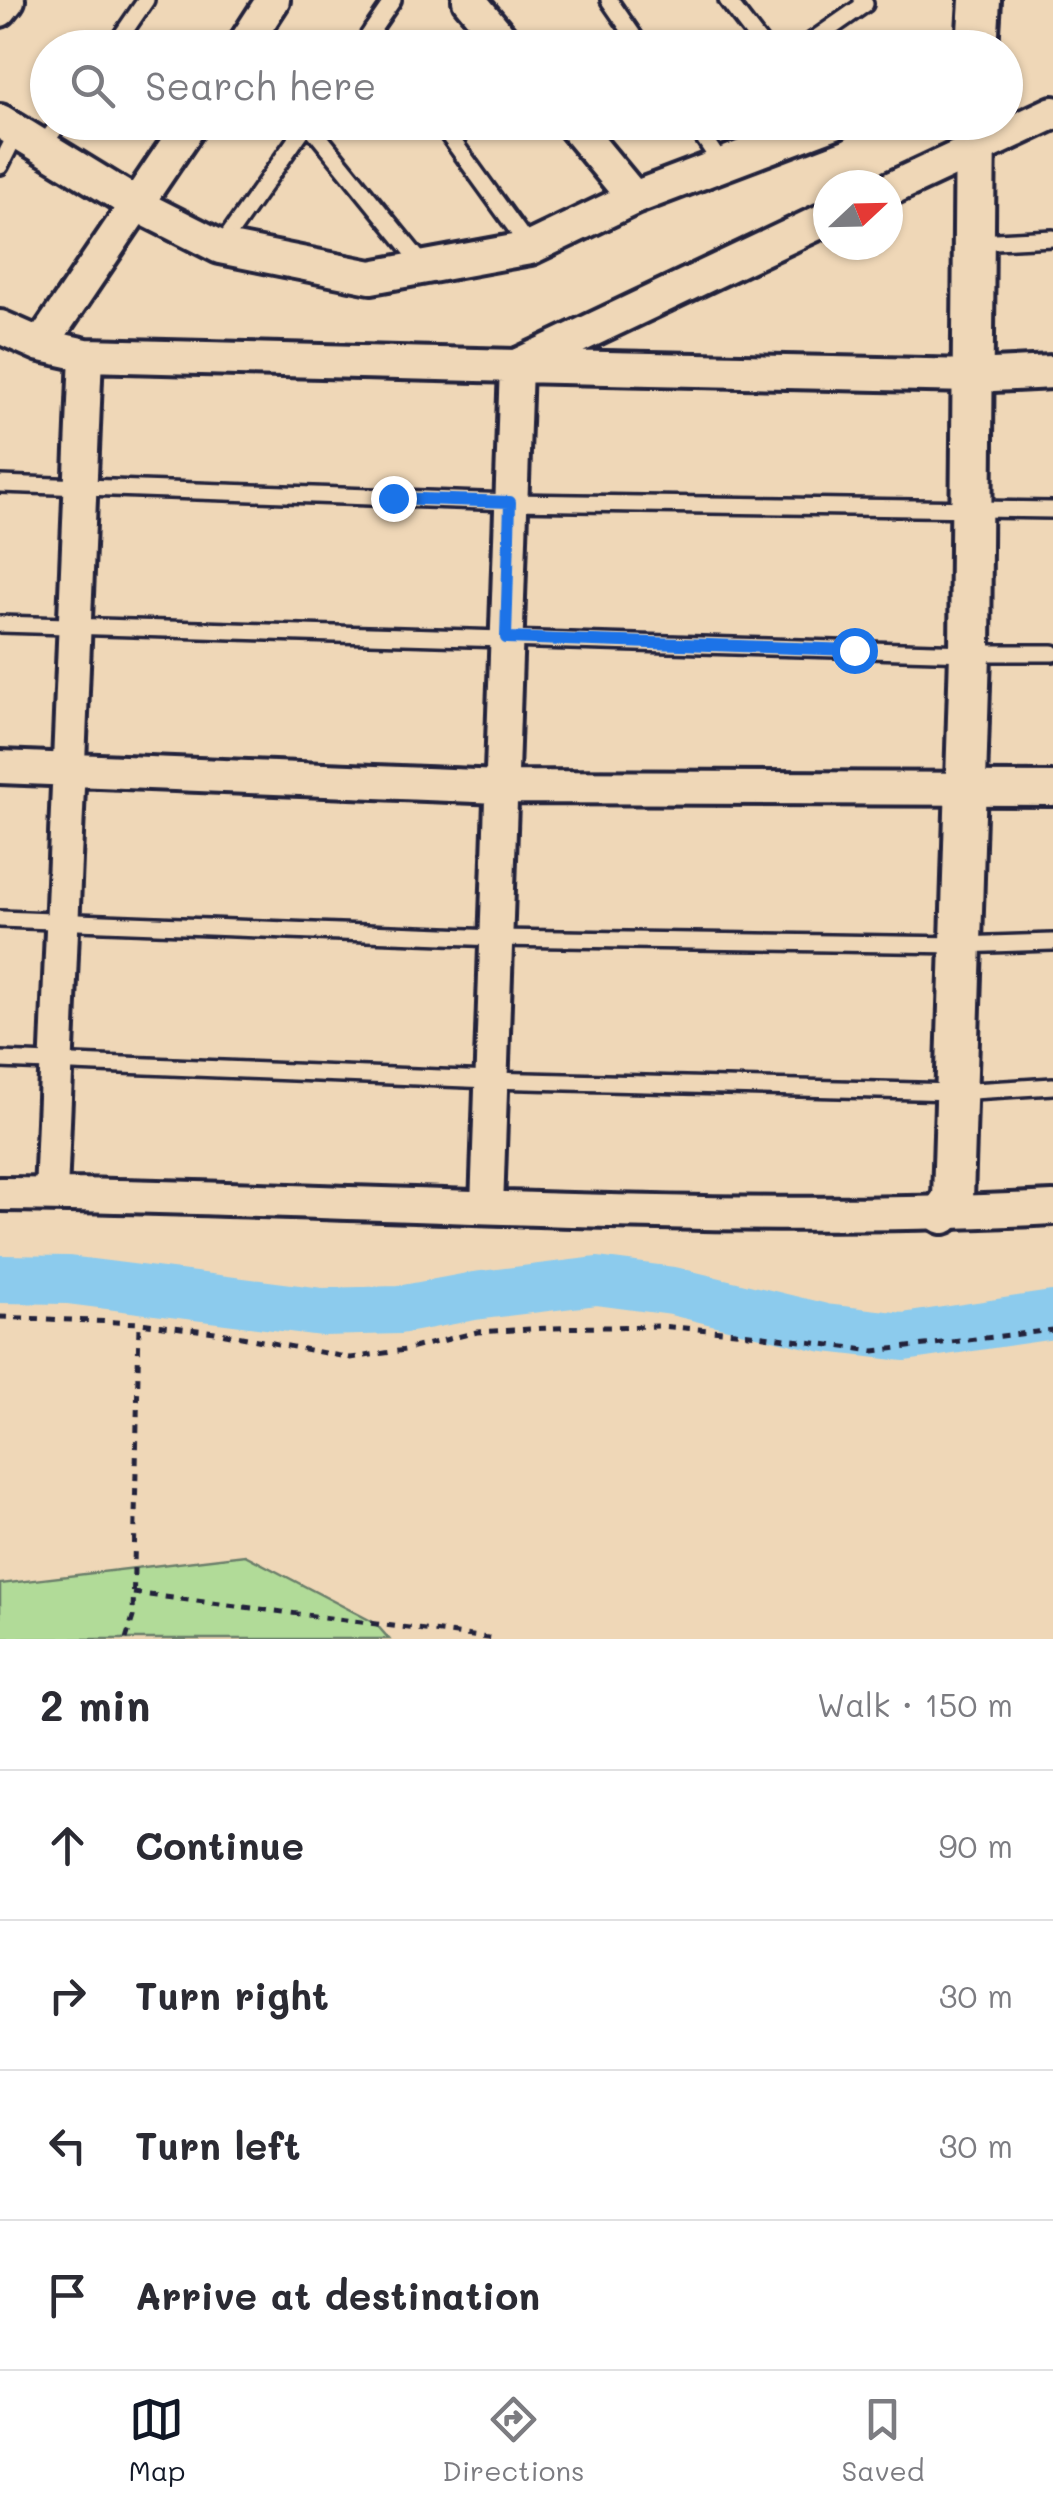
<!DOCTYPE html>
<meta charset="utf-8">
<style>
body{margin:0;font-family:Mali,sans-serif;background:#f7f7f7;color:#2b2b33}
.compass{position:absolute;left:813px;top:170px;width:90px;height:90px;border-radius:50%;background:#fff;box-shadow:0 2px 8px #0004;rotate:68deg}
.stop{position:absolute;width:30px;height:30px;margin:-22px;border:8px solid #1a73e8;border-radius:50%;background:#fff}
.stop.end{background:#1a73e8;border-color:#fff;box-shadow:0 2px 10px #0008}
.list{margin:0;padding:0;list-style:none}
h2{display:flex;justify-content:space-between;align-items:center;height:130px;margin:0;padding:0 40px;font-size:42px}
h2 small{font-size:32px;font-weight:400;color:#7c7c81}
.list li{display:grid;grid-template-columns:65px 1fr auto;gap:30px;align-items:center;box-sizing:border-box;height:150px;padding:0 40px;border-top:2px solid #e1e1e2}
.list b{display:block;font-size:38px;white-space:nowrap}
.list em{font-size:32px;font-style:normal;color:#7c7c81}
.icon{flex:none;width:55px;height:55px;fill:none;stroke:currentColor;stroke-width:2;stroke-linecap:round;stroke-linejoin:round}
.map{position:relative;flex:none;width:1053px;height:1639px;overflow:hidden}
.search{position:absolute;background:#fff;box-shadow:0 2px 8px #0004;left:30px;right:30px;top:30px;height:110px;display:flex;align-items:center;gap:25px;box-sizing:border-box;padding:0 35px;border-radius:55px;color:#7c7c81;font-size:38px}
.sheet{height:730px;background:#fff}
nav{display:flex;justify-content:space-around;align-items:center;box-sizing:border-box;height:140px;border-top:2px solid #e1e1e2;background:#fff;font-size:28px;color:#7c7c81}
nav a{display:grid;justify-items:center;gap:5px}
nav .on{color:#111827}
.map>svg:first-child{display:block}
.green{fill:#b1db98;stroke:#6a7e6a;stroke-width:2.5}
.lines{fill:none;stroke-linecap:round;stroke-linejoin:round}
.river{stroke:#8ccbed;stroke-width:48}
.service-casing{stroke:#22223b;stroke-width:22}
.minor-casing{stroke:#22223b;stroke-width:40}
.tertiary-casing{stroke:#22223b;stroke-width:48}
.path{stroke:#22223b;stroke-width:5;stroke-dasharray:8 8;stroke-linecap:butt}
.service{stroke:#efd7b7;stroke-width:15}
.minor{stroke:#efd7b7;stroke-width:32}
.tertiary{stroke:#efd7b7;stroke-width:40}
.route{stroke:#1a73e8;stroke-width:12}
</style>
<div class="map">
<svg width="1053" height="1639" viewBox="0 0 1053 1639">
<rect width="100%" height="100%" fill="#efd7b7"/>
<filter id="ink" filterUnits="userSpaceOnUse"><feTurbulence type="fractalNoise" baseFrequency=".01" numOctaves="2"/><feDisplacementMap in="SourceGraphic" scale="20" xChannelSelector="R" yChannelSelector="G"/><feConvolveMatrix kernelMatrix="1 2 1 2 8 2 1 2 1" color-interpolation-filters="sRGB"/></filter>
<g filter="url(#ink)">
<path class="green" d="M245,1555L375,1623L389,1639H0V1584Z"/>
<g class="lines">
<path class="river" d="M0,1279L68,1280L322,1312L399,1310L474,1296L597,1281L673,1291L825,1328L904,1337L1053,1315"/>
<defs>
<path id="service" d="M609,0L642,48
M727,0L764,48
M372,30L385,48
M113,48L146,0
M360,48L393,0
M802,48L865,4L862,0
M439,122L530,248
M693,122L722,165
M308,123L424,266
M42,147L60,122
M0,166L17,132
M977,242L1053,238
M221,246L308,122
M0,484L511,502L1053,510
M0,624L970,653H1053
M0,919L496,938L959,945L1053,942
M0,1060L491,1080L956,1092L1053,1086"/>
<path id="minor" d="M469,0L509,48
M0,10L8,0
M242,48L273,0
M0,121L137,205L220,247L371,277L530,248L634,198L835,122
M571,122L634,198
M888,190L1053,113
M0,327L41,345L86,355L516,366L828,218
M41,345L192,122
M0,767L501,787L1053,789
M0,1194C351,1197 702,1226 1053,1208
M51,1194L86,355
M487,1207L516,366L972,376L1053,372"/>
<path id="tertiary" d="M977,48L980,0
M943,1213L953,1199L970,653L975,122"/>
</defs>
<use href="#service" class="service-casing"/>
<use href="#minor" class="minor-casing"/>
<use href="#tertiary" class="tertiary-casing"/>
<path class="path" d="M0,1317L139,1323L215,1332L351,1358L405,1350L477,1332L549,1328L658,1326L735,1332L874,1351L1053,1330
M133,1593L496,1639
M126,1639L133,1617L139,1323"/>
<use href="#service" class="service"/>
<use href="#minor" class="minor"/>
<use href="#tertiary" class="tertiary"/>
</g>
</g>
<g class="lines" filter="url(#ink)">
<path class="route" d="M393,498L510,502L506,638L854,650"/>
</g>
</svg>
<svg class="compass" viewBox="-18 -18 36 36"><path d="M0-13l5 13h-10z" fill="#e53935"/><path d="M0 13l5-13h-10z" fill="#7c7c81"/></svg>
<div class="stop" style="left:854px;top:650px"></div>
<div class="stop end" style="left:393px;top:498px"></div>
<div class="search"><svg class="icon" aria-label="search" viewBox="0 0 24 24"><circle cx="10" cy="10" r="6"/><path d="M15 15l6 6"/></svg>Search here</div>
</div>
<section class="sheet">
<h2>2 min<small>Walk · 150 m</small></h2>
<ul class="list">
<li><svg class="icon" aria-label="ahead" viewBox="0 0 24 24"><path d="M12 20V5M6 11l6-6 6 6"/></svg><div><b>Continue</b></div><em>90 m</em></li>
<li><svg class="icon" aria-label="right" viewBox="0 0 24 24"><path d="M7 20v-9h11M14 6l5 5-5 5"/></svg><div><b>Turn right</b></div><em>30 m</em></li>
<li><svg class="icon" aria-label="left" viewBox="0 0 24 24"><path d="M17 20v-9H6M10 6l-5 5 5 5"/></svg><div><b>Turn left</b></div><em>30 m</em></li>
<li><svg class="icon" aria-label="arrive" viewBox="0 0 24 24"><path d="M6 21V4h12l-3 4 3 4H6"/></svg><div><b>Arrive at destination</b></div></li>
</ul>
</section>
<nav>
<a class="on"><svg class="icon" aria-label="map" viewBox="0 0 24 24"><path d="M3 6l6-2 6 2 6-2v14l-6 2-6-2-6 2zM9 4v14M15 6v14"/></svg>Map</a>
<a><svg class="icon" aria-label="directions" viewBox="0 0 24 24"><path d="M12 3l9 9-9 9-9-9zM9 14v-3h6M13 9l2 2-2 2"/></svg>Directions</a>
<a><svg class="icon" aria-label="saved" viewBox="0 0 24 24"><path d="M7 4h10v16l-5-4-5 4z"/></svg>Saved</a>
</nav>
